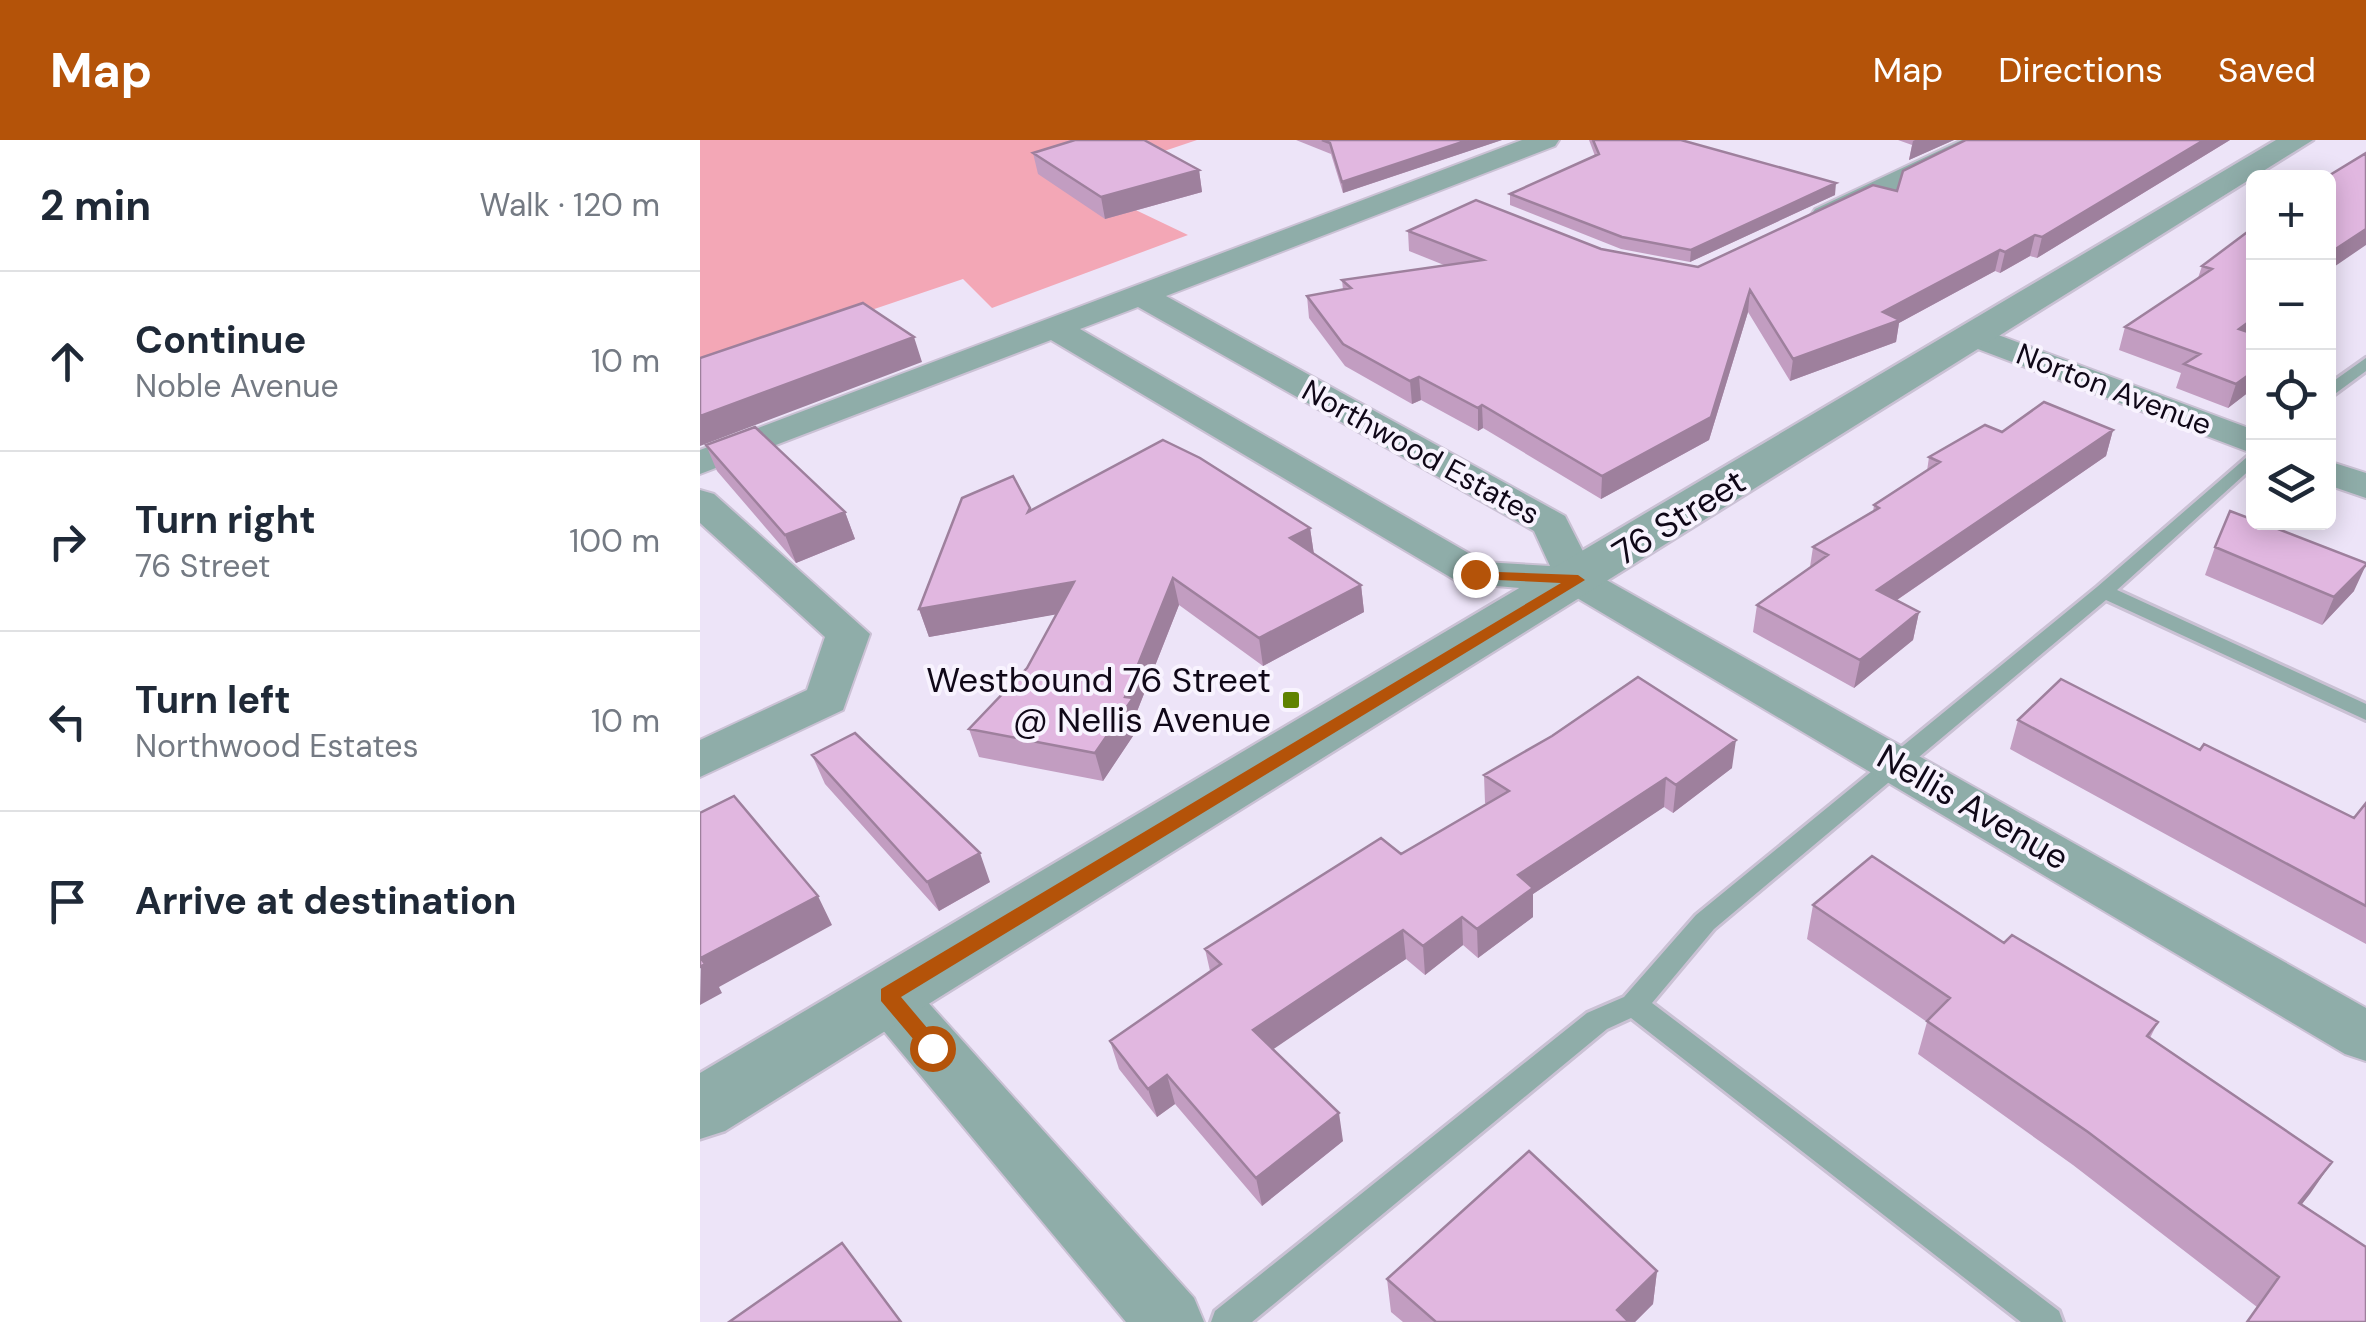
<!DOCTYPE html>
<meta charset="utf-8">
<style>
body{margin:0;font-family:"DM Sans",sans-serif;background:#f6f6f7;color:#1f2937}
.controls{position:absolute;right:30px;top:30px;display:grid;overflow:hidden;border-radius:15px;box-shadow:0 5px 25px #0003}
.controls button{width:90px;height:90px;display:grid;place-items:center;padding:0;border:0;border-bottom:2px solid #e0e1e3;background:#fff;color:#1f2937;font:50px sans-serif}
.stop{position:absolute;width:30px;height:30px;margin:-22px;border:8px solid #b45309;border-radius:50%;background:#fff}
.stop.end{background:#b45309;border-color:#fff;box-shadow:0 2px 10px #0008}
.list{margin:0;padding:0;list-style:none}
h2{display:flex;justify-content:space-between;align-items:center;height:130px;margin:0;padding:0 40px;font-size:42px}
h2 small{font-size:32px;font-weight:400;color:#747a83}
.list li{display:grid;grid-template-columns:65px 1fr auto;gap:30px;align-items:center;box-sizing:border-box;height:180px;padding:0 40px;border-top:2px solid #e0e1e3}
.list b{display:block;font-size:38px;white-space:nowrap}
.list p{margin:0;font-size:32px;white-space:nowrap;color:#747a83}
.list em{font-size:32px;font-style:normal;color:#747a83}
.icon{flex:none;width:55px;height:55px;fill:none;stroke:currentColor;stroke-width:2;stroke-linecap:round;stroke-linejoin:round}
.map{position:relative;flex:none;width:1666px;height:1182px;overflow:hidden}
header{display:flex;align-items:center;gap:60px;box-sizing:border-box;height:140px;padding:0 50px;background:#b45309;color:#fff}
header strong{font-size:48px}
nav{display:flex;gap:55px;margin-inline-start:auto;font-size:35px}
main{display:flex}
aside{flex:1;background:#fff}
.map>svg:first-child{display:block}
.green{fill:#f3a7b6}
.lines{fill:none;stroke-linecap:round;stroke-linejoin:round}
.service-casing{stroke:#cac1d4;stroke-width:6}
.minor-casing{stroke:#cac1d4;stroke-width:4}
.tertiary-casing{stroke:#cac1d4;stroke-width:5}
.service{fill:#8fada9;fill-rule:evenodd}
.minor{fill:#8fada9;fill-rule:evenodd}
.tertiary{fill:#8fada9;fill-rule:evenodd}
.wall{fill:#c29dc1}
.shaded-wall{fill:#9e809d}
.building{fill:#e1b7e0;stroke:#9e809d;stroke-width:2.5}
.route{fill:#b45309}
.poi-dot{fill:#5f8300;stroke:#f8f3fe;stroke-width:4}
.labels{text-anchor:middle;dominant-baseline:central;stroke-width:8;stroke-linejoin:round;paint-order:stroke}
.far-street-label{font-size:30px;fill:#100818;stroke:#f8f3fe}
.street-label{font-size:35px;fill:#100818;stroke:#f8f3fe}
.poi-label{font-size:35px;fill:#100818;stroke:#f8f3fe;text-anchor:end}
</style>
<header>
<strong>Map</strong>
<nav><a>Map</a><a>Directions</a><a>Saved</a></nav>
</header>
<main>
<aside>
<h2>2 min<small>Walk · 120 m</small></h2>
<ul class="list">
<li><svg class="icon" aria-label="ahead" viewBox="0 0 24 24"><path d="M12 20V5M6 11l6-6 6 6"/></svg><div><b>Continue</b><p>Noble Avenue</p></div><em>10 m</em></li>
<li><svg class="icon" aria-label="right" viewBox="0 0 24 24"><path d="M7 20v-9h11M14 6l5 5-5 5"/></svg><div><b>Turn right</b><p>76 Street</p></div><em>100 m</em></li>
<li><svg class="icon" aria-label="left" viewBox="0 0 24 24"><path d="M17 20v-9H6M10 6l-5 5 5 5"/></svg><div><b>Turn left</b><p>Northwood Estates</p></div><em>10 m</em></li>
<li><svg class="icon" aria-label="arrive" viewBox="0 0 24 24"><path d="M6 21V4h12l-3 4 3 4H6"/></svg><div><b>Arrive at destination</b></div></li>
</ul>
</aside>
<div class="map">
<svg width="1666" height="1182" viewBox="0 0 1666 1182">
<rect width="100%" height="100%" fill="#ede4f8"/>
<path class="green" d="M0,0H497L375,41L488,95L292,168L263,139L0,228Z"/>
<g class="lines">
<defs>
<path id="service" d="M1666,218V231L1628,259V245Z
M1554,311V326L1417,450L1666,564V580L1406,460L1014,789L952,863L1359,1171L1363,1182H1321L931,878L907,889L552,1182H511L515,1171L887,873L924,857L996,775L1397,447Z"/>
<path id="minor" d="M822,0H859L855,6L466,156L865,376L894,433L1666,868V921L1645,914L867,452L760,443L351,200L0,334V310ZM438,167L834,391L850,426L784,422L380,189Z
M1262,0H1296L1135,81L1125,84L1111,75L1115,69Z
M1274,186L1554,290V314L1262,203L1257,196L1262,189Z
M1628,321L1666,333V358L1628,345Z
M0,350L14,354L170,494L143,570L0,637V600L107,550L125,497L0,383Z
M187,832L207,839L494,1158L504,1182H426L167,871L159,855L167,839Z"/>
<path id="tertiary" d="M1576,0H1613L25,991L0,999V933Z"/>
</defs>
<use href="#service" class="service-casing"/>
<use href="#minor" class="minor-casing"/>
<use href="#tertiary" class="tertiary-casing"/>
<use href="#service" class="service"/>
<use href="#minor" class="minor"/>
<use href="#tertiary" class="tertiary"/>
</g>
<path class="wall" d="M596,0H802L643,53L631,14Z
M889,0H981L1135,55L990,122L921,109L810,65V54L895,16Z
M1198,0H1254L1209,20L1212,5Z
M1530,0L1337,118L1330,116L1300,133L1295,131L1199,183L1196,202L1090,241L1048,172L1009,300L901,359L783,288L778,291L721,260L712,264L645,226L609,178L607,156L643,150L642,140L744,125L709,111L708,91L901,109L998,127L1197,51Z
M333,13L499,30L502,52L405,79L338,34Z
M1554,87V248L1528,268L1476,248L1481,233L1419,210L1425,187L1498,138L1502,126Z
M1413,290L1406,316L1197,460L1219,472L1213,500L1154,548L1053,492L1057,465L1110,427L1113,407L1173,372L1174,365L1227,331L1229,317L1302,292Z
M6,305L145,372L155,399L96,423L17,331Z
M330,368L331,371L610,388L614,414L661,445L664,472L563,526L479,465L436,574L439,587L403,641L279,617L269,589L327,528L356,474L229,497L219,469Z
M1515,407L1654,451L1622,485L1505,435Z
M1318,580L1500,610L1654,678L1666,663V804L1310,609Z
M112,615L290,742L239,771L125,644Z
M1032,628L973,673L964,667L833,754V777L778,818L763,805L725,835L706,819L572,909L643,1001L562,1066L475,964L457,977L419,929L410,901L510,831L505,809L701,714L787,664L785,663L784,635Z
M1113,765L1304,803L1458,882L1450,898L1632,1022L1602,1064L1666,1107L1557,1167L1373,1025L1218,914L1227,882L1107,799Z
M957,1131L953,1164L935,1182H703L691,1172L687,1139Z"/>
<path class="shaded-wall" d="M768,0H802L643,53L642,42Z
M1215,0H1254L1209,20L1213,1Z
M1504,0H1530L1337,118L1342,97Z
M499,30L502,52L405,79L401,57Z
M1136,43L1135,55L990,122L991,110Z
M1666,89V105L1628,131V114Z
M1335,95L1330,116L1300,133L1305,112Z
M1300,110L1295,131L1199,183L1196,202L1090,241L1093,219Z
M1050,150L1048,172L1009,300L901,359L902,336Z
M1554,178V194L1539,189Z
M214,197L222,222L0,306V276Z
M1554,231V248L1528,268L1536,244Z
M719,237L721,260L712,264L710,241Z
M782,265L783,288L778,291V268Z
M1413,290L1406,316L1172,477L1177,450Z
M145,372L155,399L96,423L85,395Z
M610,388L614,415L590,398Z
M1666,425L1654,451L1622,485L1634,457Z
M473,438L479,465L436,574L439,587L403,641L395,613L425,557Z
M374,442L381,470L229,497L219,469Z
M661,445L664,472L563,526L559,498Z
M1219,472L1213,500L1154,548L1160,520Z
M1036,600L1032,628L973,673L976,645Z
M966,638L964,667L833,754V777L778,818L777,789L818,735Z
M280,713L290,742L239,771L227,742Z
M118,756L132,785L19,847L22,853L0,865L1,818Z
M762,777L763,805L725,835L723,806Z
M703,790L706,819L559,919L553,890Z
M467,935L475,964L457,977L448,949Z
M639,973L643,1001L562,1066L556,1038Z
M1632,1022L1610,1054L1578,1094L1599,1063Z
M957,1131L953,1164L935,1182H916L917,1170Z"/>
<path class="building" d="M375,0H444L499,30L401,57L333,13Z
M622,0H768L642,42L630,3Z
M893,0H981L1136,43L991,110L922,97L810,54L899,14Z
M1266,0H1504L1342,97L1335,95L1305,112L1300,110L1183,172L1200,180L1093,219L1050,150L1011,277L902,336L782,265L778,268L719,237L710,241L643,204L607,156L651,148L642,140L783,120L708,91L776,60L901,109L998,127L1173,45L1197,51L1203,31Z
M1666,13V89L1628,114V38H1625Z
M1554,87V178L1539,189L1554,194V231L1536,244L1484,224L1500,214L1425,187L1512,129L1502,126Z
M163,163L214,197L0,276V218Z
M1344,262L1413,290L1177,450L1219,472L1160,520L1057,465L1128,415L1113,407L1179,368L1174,365L1240,322L1229,317L1285,285L1302,292Z
M55,287L145,372L85,395L6,305Z
M463,300L500,318L610,388L590,398L661,445L559,498L473,438L425,557L433,558L395,613L269,589L327,528L374,442L219,469L262,358L313,336L330,368L328,372Z
M1530,371L1554,380V382H1560L1666,423V425L1634,457L1515,407Z
M938,537L1036,600L976,645L966,638L818,735L833,748L777,789L762,777L723,806L703,790L553,890L639,973L556,1038L467,935L448,949L410,901L521,824L505,809L681,698L701,714L809,651L784,635L852,596Z
M1361,539L1500,610L1504,604L1654,678L1666,663V766L1318,580Z
M155,593L280,713L227,742L112,615Z
M34,656L118,756L1,818L5,824L0,827V673Z
M1172,716L1304,803L1312,795L1458,882L1447,896L1632,1022L1599,1063L1666,1107V1182H1547L1579,1137L1388,992L1227,881L1250,858L1113,765Z
M829,1011L957,1131L917,1170L929,1182H736L687,1139Z
M142,1103L201,1182H29Z"/>
<path class="route" d="M770,431L878,435L885,440L201,857L239,902V913H225L181,861V849L861,443L775,439Z"/>
<rect class="poi-dot" x="581" y="550" width="20" height="20" rx="5"/>
<g class="labels">
<g class="far-street-label">
<text transform="translate(1414 249) rotate(21)">Norton Avenue</text>
<text transform="translate(721 312) rotate(29)">Northwood Estates</text>
</g>
<g class="street-label">
<text transform="translate(979 377) rotate(-32)">76 Street</text>
<text transform="translate(1273 667) rotate(30)">Nellis Avenue</text>
</g>
<g class="poi-label">
<text x="571" y="540">Westbound 76 Street<tspan x="571" dy="40">@ Nellis Avenue</tspan></text>
</g>
</g>
</svg>
<div class="controls">
<button>+</button>
<button>−</button>
<button><svg class="icon" aria-label="locate" viewBox="0 0 24 24"><circle cx="12" cy="12" r="6"/><path d="M12 2v4M12 18v4M2 12h4M18 12h4"/></svg></button>
<button><svg class="icon" aria-label="layers" viewBox="0 0 24 24"><path d="M12 4l9 5-9 5-9-5zM3 14l9 5 9-5"/></svg></button>
</div>
<div class="stop" style="left:232px;top:908px"></div>
<div class="stop end" style="left:775px;top:434px"></div>
</div>
</main>
